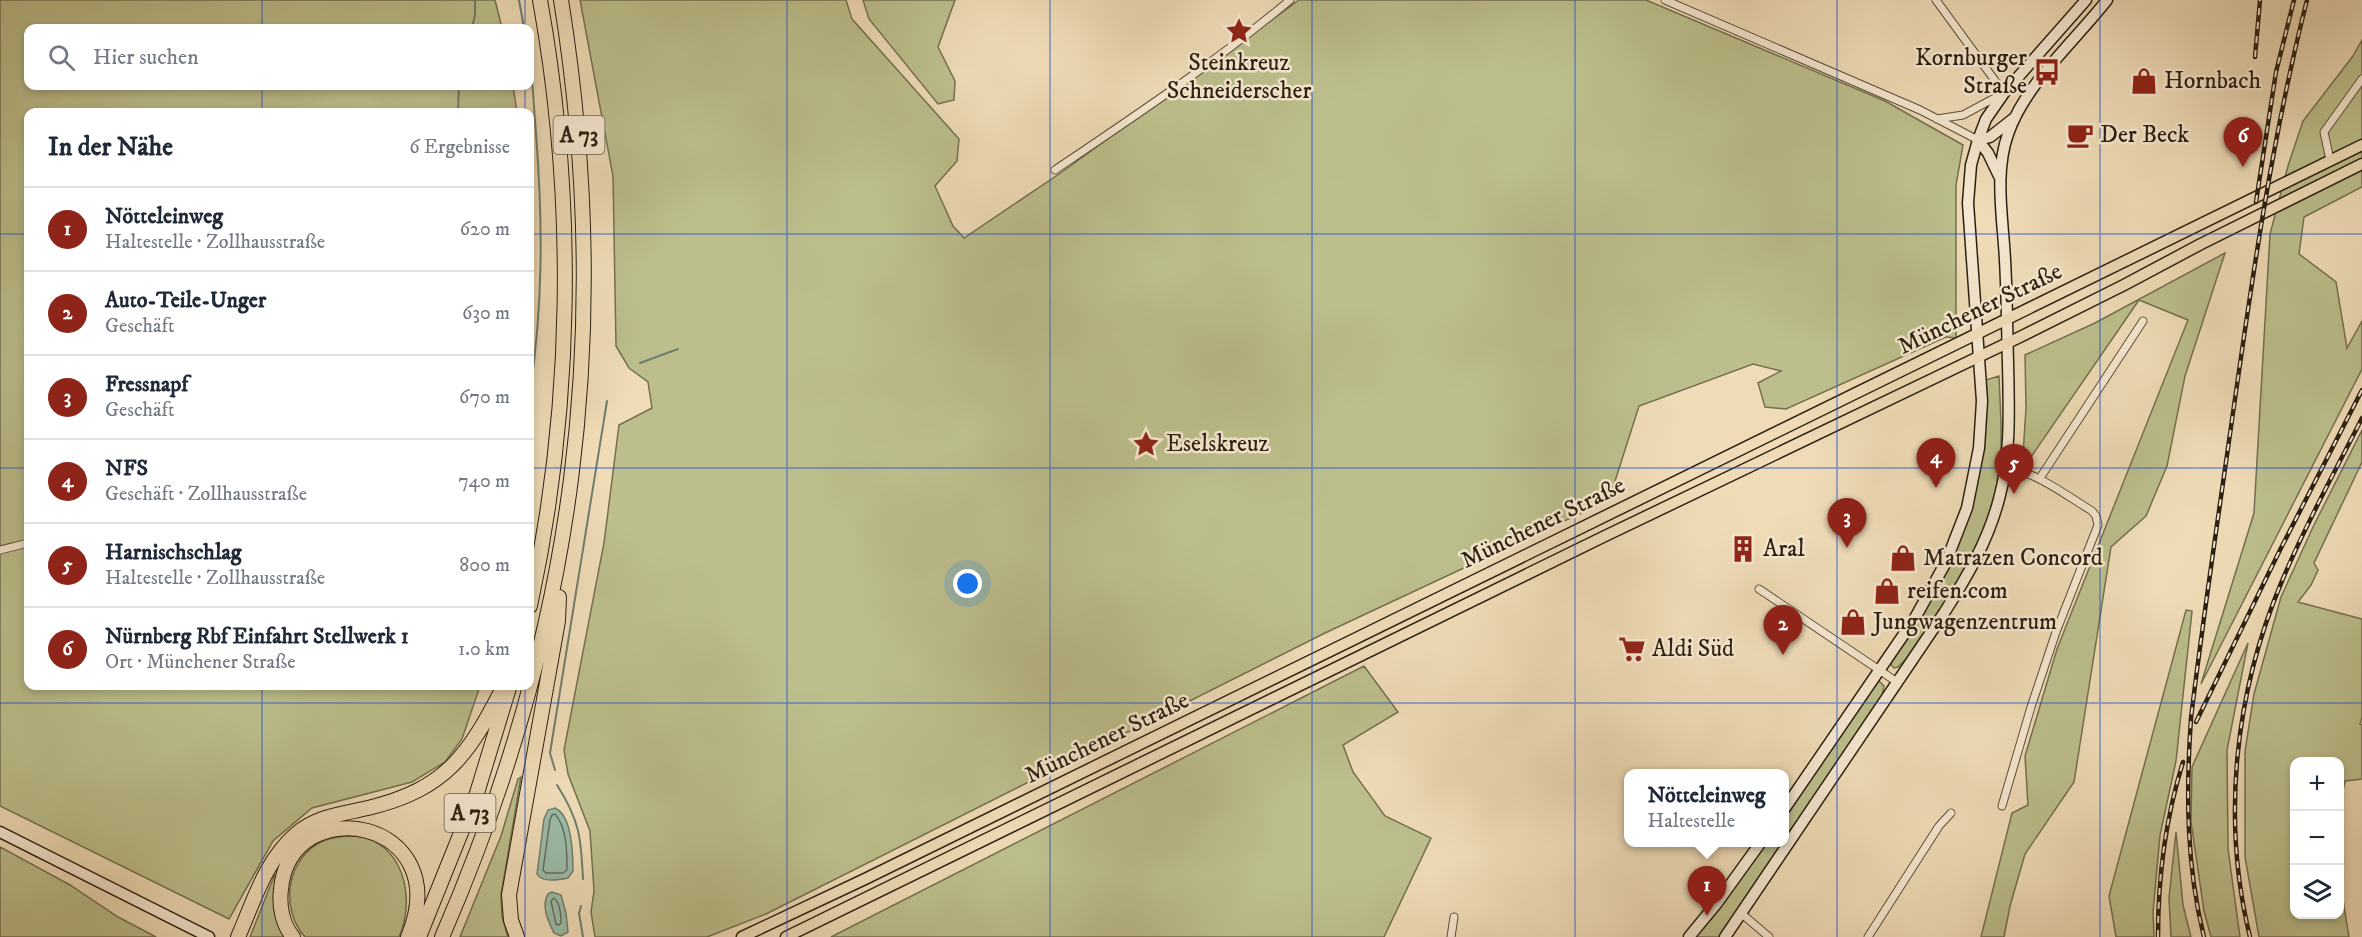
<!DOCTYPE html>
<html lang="de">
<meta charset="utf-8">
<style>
body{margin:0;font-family:"IM FELL DW Pica",serif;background:#f2f2f3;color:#1f2937}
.controls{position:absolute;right:18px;bottom:18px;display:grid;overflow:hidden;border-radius:12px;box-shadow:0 3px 9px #0003}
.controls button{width:54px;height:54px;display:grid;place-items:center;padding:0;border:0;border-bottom:2px solid #e0e1e3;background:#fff;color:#1f2937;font:30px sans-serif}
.you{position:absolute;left:968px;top:584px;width:21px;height:21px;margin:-15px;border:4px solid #fff;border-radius:50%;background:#1a73e8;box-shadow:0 0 0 9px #1a73e833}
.badge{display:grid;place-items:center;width:39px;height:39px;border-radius:50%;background:#8f2418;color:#fff;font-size:20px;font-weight:700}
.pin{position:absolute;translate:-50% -50px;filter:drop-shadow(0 2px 3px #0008)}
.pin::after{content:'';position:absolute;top:32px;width:21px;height:18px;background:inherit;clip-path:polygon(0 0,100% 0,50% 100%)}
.popup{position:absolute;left:1624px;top:769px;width:165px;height:78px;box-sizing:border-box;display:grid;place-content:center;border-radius:12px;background:#fff;filter:drop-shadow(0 2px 4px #0005);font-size:20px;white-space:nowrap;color:#747a83}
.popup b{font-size:22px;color:#1f2937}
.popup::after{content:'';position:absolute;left:50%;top:100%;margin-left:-12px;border:12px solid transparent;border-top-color:#fff}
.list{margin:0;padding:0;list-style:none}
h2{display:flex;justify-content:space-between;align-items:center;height:78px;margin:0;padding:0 24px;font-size:26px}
h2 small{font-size:20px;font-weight:400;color:#747a83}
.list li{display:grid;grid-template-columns:39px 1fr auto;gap:18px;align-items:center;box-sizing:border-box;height:84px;padding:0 24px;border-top:2px solid #e0e1e3}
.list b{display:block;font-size:22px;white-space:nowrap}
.list p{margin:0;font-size:20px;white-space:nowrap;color:#747a83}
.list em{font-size:20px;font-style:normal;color:#747a83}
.icon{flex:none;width:33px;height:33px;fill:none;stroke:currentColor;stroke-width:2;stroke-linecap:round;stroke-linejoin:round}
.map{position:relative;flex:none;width:2362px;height:937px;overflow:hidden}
.search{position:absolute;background:#fff;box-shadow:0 3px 9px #0003;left:24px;top:24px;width:510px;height:66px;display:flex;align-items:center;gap:15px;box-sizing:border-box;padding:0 21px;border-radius:12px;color:#747a83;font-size:22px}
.panel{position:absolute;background:#fff;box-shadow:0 3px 9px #0003;left:24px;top:108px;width:510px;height:582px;border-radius:12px}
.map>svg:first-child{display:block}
.green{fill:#bcbf8c;stroke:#74704f;stroke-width:1.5}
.water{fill:#9bbca9;stroke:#6f7e6d;stroke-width:1.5}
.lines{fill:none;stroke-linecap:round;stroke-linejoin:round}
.shore{stroke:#646e5e;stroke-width:1.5}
.stream{stroke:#6f7e6d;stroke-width:2}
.minor-casing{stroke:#5d4f3b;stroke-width:9}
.secondary-casing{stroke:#2c2012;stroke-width:13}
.primary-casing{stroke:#2c2012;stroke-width:13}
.motorway-casing{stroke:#2c2012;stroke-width:16}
.minor{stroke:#f5e8d0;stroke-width:7}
.secondary{stroke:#f5e8d0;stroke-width:10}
.primary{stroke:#efdcb7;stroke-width:10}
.motorway{stroke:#efdcb7;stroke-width:14}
.rail-casing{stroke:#2c2012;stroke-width:4.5}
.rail{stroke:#f5e8d0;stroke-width:2;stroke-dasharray:7;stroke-linecap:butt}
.grid{fill:none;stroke:#1d4ed8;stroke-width:1.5;stroke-opacity:0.55}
.labels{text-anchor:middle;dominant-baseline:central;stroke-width:5;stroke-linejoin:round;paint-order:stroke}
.shield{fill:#f5e8d0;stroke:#685c4b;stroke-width:1.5}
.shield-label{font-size:22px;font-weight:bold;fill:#2c2012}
.poi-label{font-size:24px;fill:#2c2012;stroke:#f5e8d0;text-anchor:start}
.street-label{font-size:24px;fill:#2c2012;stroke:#f5e8d0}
</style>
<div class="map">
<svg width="2362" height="937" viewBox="0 0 2362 937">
<rect width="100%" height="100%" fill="#efdcb7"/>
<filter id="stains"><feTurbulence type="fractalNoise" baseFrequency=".00333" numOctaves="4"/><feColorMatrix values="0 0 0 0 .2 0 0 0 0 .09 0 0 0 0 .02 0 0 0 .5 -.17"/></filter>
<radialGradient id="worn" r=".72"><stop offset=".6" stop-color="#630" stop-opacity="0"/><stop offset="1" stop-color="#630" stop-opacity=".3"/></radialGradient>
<path class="green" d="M0,0H495L502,28H28V86H513L517,112H28V686H480L462,739L445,762L412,782L312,808L273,841L229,919L0,806Z
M580,0H846L852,19L959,139L957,161L935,186L953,226L964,238L1062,172L1299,0H1646L1885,101L1963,145L1956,185V338L1946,337L1786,409L1765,407L1758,383L1781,371L1753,364L1639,406L1609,500L1325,633L766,914L707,937H595L591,912L594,891L590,831L568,774L564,750L604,543L619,425L652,408L648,382L629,368L616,346L613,176Z
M863,0H955L938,47L955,81L954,100L938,104L869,19Z
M2362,40V187L2304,217L2299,254L2336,282L2347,348L2362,321V369L2201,684L2254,513L2270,234L2288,166L2303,121L2353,56Z
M2225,253L2185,376L2167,466L2146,516L2111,547L2074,782L2025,854L2010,906L2004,937H1981L2012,813L2028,805L2025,756L2057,649L2188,320L2139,300L2022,470L2026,408L2025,355L2095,323Z
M1999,376C2000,406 2003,438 2000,468C1994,540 1944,603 1905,660L1898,667L1894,668L1891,665L1890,660L1966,521L1979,476L1985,432L1986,380Z
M2362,430V462L2314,563L2318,570L2311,585L2298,602L2362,619V717L2360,724L2362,725V779L2345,781L2340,805V762H2294V914H2340V882L2349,937H2259L2245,857V751L2254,694L2281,597L2313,527Z
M2186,610L2192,611L2176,761L2160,835L2153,912L2154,937H2116L2109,896Z
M2248,643L2227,750L2228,849L2240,937H2211L2204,911L2191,822L2192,767Z
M1364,666L1398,712L1343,745L1353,772L1385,816L1431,838L1384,937H831Z
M1878,680L1884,686L1882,697L1785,839V812Z
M521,777L501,895L502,917L508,937H460L501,836L518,779Z
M2176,832L2183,905L2191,937H2171L2169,898Z
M355,836C404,841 416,899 399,937H305C279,908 287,857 323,841C333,837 344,836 355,836Z
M1763,843H1783L1721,937H1690Z
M0,847L70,885L118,917L156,937H0Z
M275,874L276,892L287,937H250Z"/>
<path class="water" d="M555,808C572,815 573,855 573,871L568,878C559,880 542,883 537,874L544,819L548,810Z
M552,892L561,895L566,913L568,932L561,936L554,933C548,921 541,906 548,894Z"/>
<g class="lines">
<path class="shore" d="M555,814C567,827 567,853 567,870L563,873H546L543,870L550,820L552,815Z
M554,898C560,903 561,915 561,923L559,925L556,924L551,901Z"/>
<path class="stream" d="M519,0L524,28
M472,28L475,15V0
M530,61C533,85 534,110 536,134C543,224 543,304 530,393
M458,112L459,86
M640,363L678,349
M530,422L532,428L530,455
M555,770L550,753L607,401
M557,785C580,821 581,838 583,879
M581,906L579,913L583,937"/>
<defs>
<path id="minor" d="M1665,0L1920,110L1978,140
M1936,0L2004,93L1963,115L1937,119
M2330,160L2324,132L2362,79
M1055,170C1135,116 1216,62 1290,0
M2040,478L2143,321
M0,550L28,543
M1759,589L1897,682
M2002,806L2031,707L2056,632L2098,525L2096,516L2092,511C2064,494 2038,473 2005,467
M1742,914L1769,937
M1451,937L1454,917
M1868,937L1939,826L1951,813"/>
<path id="secondary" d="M1978,140L1988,153L2000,178
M1978,140L1990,137L2013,119
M1785,808L1915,618L1946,562L1967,508L1979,448L1982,401L1968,203L1971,165L1978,140L1986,119L2004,93L2086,0
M0,832L209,937
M1689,937L1717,903L1761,842
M1725,937L1944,613C1967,577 1988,541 1999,499C2011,456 2009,409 2008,364C2007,329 2007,295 2005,260C2003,219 1994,173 2008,134C2025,84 2075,41 2107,0"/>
<path id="primary" d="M742,937L865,879L2362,145
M786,937L1603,537L2020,337L2124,285L2201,244L2362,164"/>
<path id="motorway" d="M530,606C573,408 576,200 540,0
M238,937C254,901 265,861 296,834C317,816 342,814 368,808C447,789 469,754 504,686
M293,937C282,924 279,905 281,889C291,788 458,819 408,937
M419,937L477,793L509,688
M442,937C575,632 614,328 561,0
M517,937L511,920L509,895L558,621L559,597"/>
</defs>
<use href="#minor" class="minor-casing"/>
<use href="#secondary" class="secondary-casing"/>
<use href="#primary" class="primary-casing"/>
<use href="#motorway" class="motorway-casing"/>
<use href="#minor" class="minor"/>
<use href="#secondary" class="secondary"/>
<use href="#primary" class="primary"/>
<use href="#motorway" class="motorway"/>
<defs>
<path id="rail" d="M2255,57L2260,0
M2256,202L2276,72L2294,0
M2196,722L2280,550L2362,390
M2158,937C2158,877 2165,820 2183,762
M2204,937C2186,865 2186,791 2191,718C2203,618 2218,519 2232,420C2252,279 2272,138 2307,0
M2250,937C2221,819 2235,692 2282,581C2305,525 2335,472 2362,418"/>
</defs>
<use href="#rail" class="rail-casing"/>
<use href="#rail" class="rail"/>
</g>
<path class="grid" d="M262,0V28M525,0V28M787,0V937M1050,0V937M1312,0V937M1575,0V937M1837,0V937M2100,0V937M262,86V112M525,86V112M0,234H28M530,234H2362M0,468H28M530,468H2362M262,686V937M525,686V937M0,703H2362"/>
<defs>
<symbol id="sight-bare" viewBox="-9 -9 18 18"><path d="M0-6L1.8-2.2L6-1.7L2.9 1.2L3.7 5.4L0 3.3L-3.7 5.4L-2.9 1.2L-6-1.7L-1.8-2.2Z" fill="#8f2418" stroke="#f5e8d0" stroke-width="2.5" paint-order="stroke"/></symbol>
<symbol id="bus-bare" viewBox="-9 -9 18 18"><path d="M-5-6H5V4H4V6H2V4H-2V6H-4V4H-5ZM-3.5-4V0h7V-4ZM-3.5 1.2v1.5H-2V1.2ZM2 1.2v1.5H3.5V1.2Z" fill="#8f2418" stroke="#f5e8d0" stroke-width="2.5" paint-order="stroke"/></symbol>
<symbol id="shop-bare" viewBox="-9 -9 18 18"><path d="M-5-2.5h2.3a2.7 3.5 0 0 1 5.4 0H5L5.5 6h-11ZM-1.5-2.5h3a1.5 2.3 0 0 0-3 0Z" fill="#8f2418" stroke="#f5e8d0" stroke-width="2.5" paint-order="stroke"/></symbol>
<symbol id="cafe-bare" viewBox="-9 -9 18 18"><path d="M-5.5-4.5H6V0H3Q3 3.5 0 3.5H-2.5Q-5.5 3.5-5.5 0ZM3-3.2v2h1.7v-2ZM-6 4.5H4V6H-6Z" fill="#8f2418" stroke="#f5e8d0" stroke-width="2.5" paint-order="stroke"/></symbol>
<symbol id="building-bare" viewBox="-9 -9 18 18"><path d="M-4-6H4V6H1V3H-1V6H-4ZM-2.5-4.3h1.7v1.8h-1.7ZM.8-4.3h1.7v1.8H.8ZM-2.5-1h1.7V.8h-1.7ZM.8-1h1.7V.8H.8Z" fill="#8f2418" stroke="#f5e8d0" stroke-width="2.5" paint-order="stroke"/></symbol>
<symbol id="supermarket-bare" viewBox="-9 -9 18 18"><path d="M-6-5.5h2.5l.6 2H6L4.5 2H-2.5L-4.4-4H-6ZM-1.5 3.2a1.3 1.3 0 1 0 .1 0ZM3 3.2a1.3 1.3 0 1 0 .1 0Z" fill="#8f2418" stroke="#f5e8d0" stroke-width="2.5" paint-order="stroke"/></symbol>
</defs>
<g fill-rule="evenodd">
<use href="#sight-bare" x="1220" y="12" width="38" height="38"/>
<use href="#bus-bare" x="2028" y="53" width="38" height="38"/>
<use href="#shop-bare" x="2125" y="62" width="38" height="38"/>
<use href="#cafe-bare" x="2061" y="116" width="38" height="38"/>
<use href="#sight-bare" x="1127" y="425" width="38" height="38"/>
<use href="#building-bare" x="1724" y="530" width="38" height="38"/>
<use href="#shop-bare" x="1884" y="539" width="38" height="38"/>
<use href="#shop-bare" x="1868" y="572" width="38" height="38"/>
<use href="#shop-bare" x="1834" y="603" width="38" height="38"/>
<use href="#supermarket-bare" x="1613" y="630" width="38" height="38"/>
</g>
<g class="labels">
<g class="shield">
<rect x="553.5" y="116" width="51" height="38" rx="4.5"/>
<rect x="444.5" y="794" width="51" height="38" rx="4.5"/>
</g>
<g class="shield-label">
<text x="579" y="135">A 73</text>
<text x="470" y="813">A 73</text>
</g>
<g class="poi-label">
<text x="2027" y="58" text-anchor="end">Kornburger<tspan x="2027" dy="28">Straße</tspan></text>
<text x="1239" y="63" text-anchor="middle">Steinkreuz<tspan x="1239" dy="28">Schneiderscher</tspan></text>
<text x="2164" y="81">Hornbach</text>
<text x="2100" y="135">Der Beck</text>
<text x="1166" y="444">Eselskreuz</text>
<text x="1763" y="549">Aral</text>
<text x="1923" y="558">Matrazen Concord</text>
<text x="1907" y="591">reifen.com</text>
<text x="1873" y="622">Jungwagenzentrum</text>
<text x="1652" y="649">Aldi Süd</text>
</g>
<g class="street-label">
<text transform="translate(1980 309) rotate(-26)">Münchener Straße</text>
<text transform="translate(1543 523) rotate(-26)">Münchener Straße</text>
<text transform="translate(1107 738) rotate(-26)">Münchener Straße</text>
</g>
</g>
<rect width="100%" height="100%" filter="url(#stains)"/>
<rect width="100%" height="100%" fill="url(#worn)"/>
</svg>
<div class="controls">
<button>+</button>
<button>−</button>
<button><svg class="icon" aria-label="layers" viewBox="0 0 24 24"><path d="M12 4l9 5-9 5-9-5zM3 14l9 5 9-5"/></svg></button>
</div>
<div class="you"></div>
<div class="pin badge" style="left:1707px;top:916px">1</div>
<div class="popup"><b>Nötteleinweg</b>Haltestelle</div>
<div class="pin badge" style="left:1783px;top:655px">2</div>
<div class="pin badge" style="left:1847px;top:548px">3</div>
<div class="pin badge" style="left:1936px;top:488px">4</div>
<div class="pin badge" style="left:2014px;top:494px">5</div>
<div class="pin badge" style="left:2243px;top:167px">6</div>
<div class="search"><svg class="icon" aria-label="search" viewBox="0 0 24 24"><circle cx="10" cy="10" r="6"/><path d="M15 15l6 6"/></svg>Hier suchen</div>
<section class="panel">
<h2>In der Nähe<small>6 Ergebnisse</small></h2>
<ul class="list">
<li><span class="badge">1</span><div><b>Nötteleinweg</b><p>Haltestelle · Zollhausstraße</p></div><em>620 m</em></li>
<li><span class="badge">2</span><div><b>Auto-Teile-Unger</b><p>Geschäft</p></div><em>630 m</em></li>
<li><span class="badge">3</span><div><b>Fressnapf</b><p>Geschäft</p></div><em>670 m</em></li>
<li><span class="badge">4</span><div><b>NFS</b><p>Geschäft · Zollhausstraße</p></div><em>740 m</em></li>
<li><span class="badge">5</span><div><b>Harnischschlag</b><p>Haltestelle · Zollhausstraße</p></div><em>800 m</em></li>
<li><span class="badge">6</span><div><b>Nürnberg Rbf Einfahrt Stellwerk 1</b><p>Ort · Münchener Straße</p></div><em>1.0 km</em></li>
</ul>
</section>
</div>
